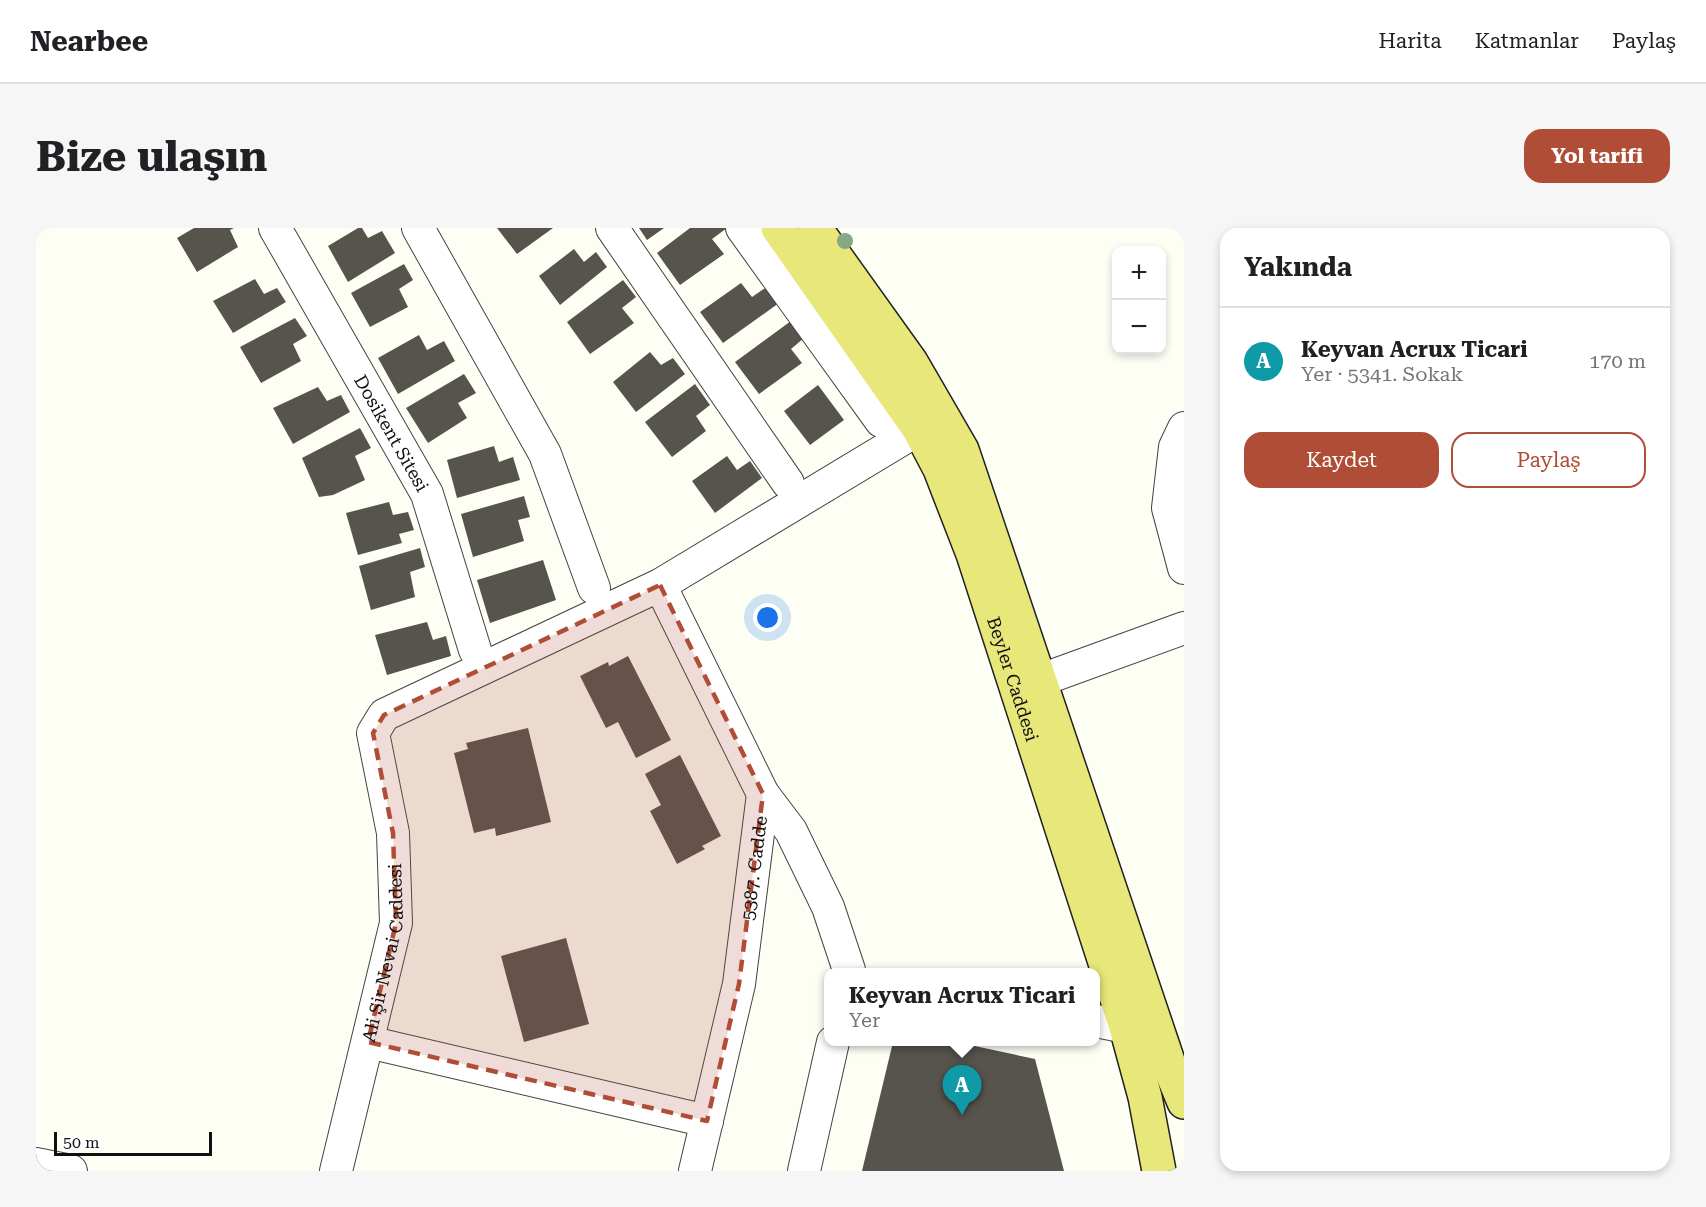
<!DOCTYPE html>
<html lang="tr">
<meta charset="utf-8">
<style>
body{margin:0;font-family:"Roboto Serif",serif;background:#f6f6f6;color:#202124}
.controls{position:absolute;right:18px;top:18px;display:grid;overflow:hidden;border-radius:12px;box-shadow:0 3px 9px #0003}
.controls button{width:54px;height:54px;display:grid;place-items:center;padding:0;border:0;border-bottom:2px solid #e0e0e0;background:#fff;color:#202124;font:30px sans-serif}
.scale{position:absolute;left:18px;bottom:15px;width:158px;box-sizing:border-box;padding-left:6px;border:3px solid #101010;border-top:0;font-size:16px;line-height:21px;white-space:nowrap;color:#101010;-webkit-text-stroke:4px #fff;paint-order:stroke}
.you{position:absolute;left:732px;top:390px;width:21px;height:21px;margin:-15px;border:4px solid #fff;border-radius:50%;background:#1a73e8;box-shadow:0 0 0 9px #1a73e833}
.badge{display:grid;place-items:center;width:39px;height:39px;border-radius:50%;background:#b04d37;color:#fff;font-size:20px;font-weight:700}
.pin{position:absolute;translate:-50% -50px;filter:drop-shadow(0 2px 3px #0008)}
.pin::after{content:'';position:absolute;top:32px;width:21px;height:18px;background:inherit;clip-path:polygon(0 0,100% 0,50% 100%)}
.popup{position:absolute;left:788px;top:740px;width:276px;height:78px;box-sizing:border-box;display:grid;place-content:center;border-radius:12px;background:#fff;filter:drop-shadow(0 2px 4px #0005);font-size:20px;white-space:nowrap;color:#757577}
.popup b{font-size:22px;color:#202124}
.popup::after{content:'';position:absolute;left:50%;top:100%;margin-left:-12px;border:12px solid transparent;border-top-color:#fff}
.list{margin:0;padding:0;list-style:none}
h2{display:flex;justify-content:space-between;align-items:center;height:78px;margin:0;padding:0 24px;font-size:26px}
h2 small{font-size:20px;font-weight:400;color:#757577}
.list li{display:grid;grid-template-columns:39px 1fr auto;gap:18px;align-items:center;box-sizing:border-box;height:108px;padding:0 24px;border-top:2px solid #e0e0e0}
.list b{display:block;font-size:22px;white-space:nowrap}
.list p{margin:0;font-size:20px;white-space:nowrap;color:#757577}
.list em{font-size:20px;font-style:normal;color:#757577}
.actions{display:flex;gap:12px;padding:18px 24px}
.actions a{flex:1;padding:14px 0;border:2px solid #b04d37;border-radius:18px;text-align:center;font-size:21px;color:#b04d37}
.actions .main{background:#b04d37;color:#fff}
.map{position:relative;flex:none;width:1148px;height:943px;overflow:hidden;border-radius:18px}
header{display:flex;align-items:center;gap:36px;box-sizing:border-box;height:84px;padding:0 30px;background:#fff;border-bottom:2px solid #e0e0e0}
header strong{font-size:28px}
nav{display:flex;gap:33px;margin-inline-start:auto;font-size:21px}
.intro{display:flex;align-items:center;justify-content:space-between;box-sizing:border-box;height:144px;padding:0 36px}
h1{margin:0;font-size:42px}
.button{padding:15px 27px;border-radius:18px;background:#b04d37;color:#fff;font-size:21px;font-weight:700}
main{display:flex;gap:36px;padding:0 36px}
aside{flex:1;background:#fff;border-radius:18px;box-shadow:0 3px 9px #0003}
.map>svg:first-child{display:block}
.building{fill:#57534d}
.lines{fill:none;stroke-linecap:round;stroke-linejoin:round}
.minor-casing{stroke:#434343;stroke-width:34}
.major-casing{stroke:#212121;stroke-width:36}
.minor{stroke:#fff;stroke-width:32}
.major{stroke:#e8e779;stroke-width:33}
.tree{fill:#87a884}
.marked{fill:#b04d37;fill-opacity:0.2;stroke:#b04d37;stroke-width:4.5;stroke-dasharray:12 8;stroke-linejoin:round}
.labels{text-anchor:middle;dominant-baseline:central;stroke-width:6;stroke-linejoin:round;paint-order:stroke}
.street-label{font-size:18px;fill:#101010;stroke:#fff}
</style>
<header>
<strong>Nearbee</strong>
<nav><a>Harita</a><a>Katmanlar</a><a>Paylaş</a></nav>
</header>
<div class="intro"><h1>Bize ulaşın</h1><a class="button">Yol tarifi</a></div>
<main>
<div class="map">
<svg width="1148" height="943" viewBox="0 0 1148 943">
<rect width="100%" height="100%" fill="#fdfef4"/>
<path class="building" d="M158,0H198L194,2L202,19L161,44L141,10Z
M322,0H326L332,10L346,3L359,25L312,54L292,18Z
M461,0H517L481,26Z
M603,0H628L611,12Z
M654,0H691L676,11L688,26L644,57L621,25Z
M538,21L548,34L560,24L571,39L524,77L503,48Z
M368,36L377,52L363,61L372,79L334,99L315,65Z
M219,51L228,66L241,60L250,74L197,105L177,73Z
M587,52L600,69L586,80L598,95L554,126L531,94Z
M705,55L716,69L732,58L743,75L687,115L664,84Z
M259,90L271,108L257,116L265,133L225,155L204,119Z
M755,93L768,110L755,121L766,135L723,166L699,134Z
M383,107L391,122L408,113L419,133L362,166L342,130Z
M614,124L625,137L637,130L649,146L600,184L577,154Z
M428,146L440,165L422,175L431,190L392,215L370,180Z
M659,156L674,177L660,188L670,203L636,229L609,194Z
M782,157L808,192L774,217L748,183Z
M282,159L291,173L305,167L314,184L257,216L237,180Z
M324,200L335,220L319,228L329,252L297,267L283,269L266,230Z
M458,218L463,234L477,229L484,252L421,270L411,232Z
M691,228L701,242L714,233L726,250L679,285L656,253Z
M488,268L494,289L482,292L488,313L437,329L425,286Z
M353,274L357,287L372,284L378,302L363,306L366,315L322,327L310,285Z
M384,320L389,339L374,344L379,369L335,382L323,338Z
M507,332L520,372L454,395L441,352Z
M391,394L397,412L410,408L415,428L351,447L339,407Z
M592,428L635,512L600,530L582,494L570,500L544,448L572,434L573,438Z
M492,500L515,594L460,608L459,600L438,605L418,525L432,521L430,515Z
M644,527L685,608L666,618L669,621L641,636L614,583L625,577L609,546Z
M530,710L553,796L488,814L465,728Z
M857,814H920L999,831L1028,943H826Z"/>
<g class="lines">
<defs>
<g id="minor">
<path id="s1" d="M239,0L391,266L439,422"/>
<path d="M382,0L509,226L558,360"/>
<path d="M576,0L752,255"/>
<path d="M706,0L845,193"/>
<path d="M1148,200L1139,219L1132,280L1148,340"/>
<path d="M624,357L727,566L755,603L792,679L813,742"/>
<path d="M1005,452L1148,400"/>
<path d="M1060,793L1090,799"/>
<path d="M332,814L671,893"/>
<path d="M0,936L35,943"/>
<path id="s2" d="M300,943L360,695L357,605L337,505L348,487L624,357L883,201"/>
<path id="s3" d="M659,943L703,756L727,566"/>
<path d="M768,943L797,814"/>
</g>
<g id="major">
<path id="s4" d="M742,0L883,201L904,241L937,326L1090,799L1109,869L1123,943"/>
<path d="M779,0L875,134L926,222L1136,845L1148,874"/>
</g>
</defs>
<use href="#minor" class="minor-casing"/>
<use href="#major" class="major-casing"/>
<use href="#minor" class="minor"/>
<use href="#major" class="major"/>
</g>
<circle class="tree" cx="809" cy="13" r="8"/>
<path class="marked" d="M624,357L727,566L703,756L671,893L332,814L360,695L357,605L337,505L348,487Z"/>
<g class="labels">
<g class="street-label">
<text stroke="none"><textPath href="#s1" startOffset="236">Dosikent Sitesi</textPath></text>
<text stroke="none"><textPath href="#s4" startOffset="513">Beyler Caddesi</textPath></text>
<text stroke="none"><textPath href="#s3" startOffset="309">5387. Cadde</textPath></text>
<text stroke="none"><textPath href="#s2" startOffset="224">Ali Şir Nevai Caddesi</textPath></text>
</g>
</g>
</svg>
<div class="controls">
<button>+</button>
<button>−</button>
</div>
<div class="scale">50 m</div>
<div class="you"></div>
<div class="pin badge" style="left:926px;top:887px;background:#0f9aa8">A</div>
<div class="popup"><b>Keyvan Acrux Ticari</b>Yer</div>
</div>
<aside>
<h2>Yakında<small></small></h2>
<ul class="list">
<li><span class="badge" style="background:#0f9aa8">A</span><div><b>Keyvan Acrux Ticari</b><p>Yer · 5341. Sokak</p></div><em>170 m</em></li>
</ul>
<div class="actions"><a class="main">Kaydet</a><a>Paylaş</a></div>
</aside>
</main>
